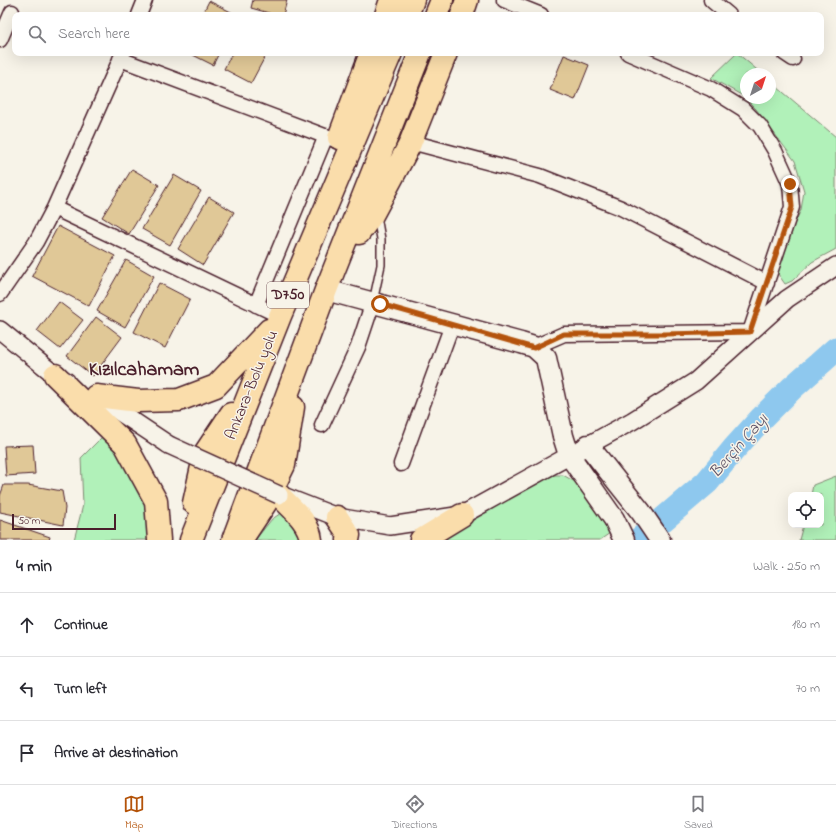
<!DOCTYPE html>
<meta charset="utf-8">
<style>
body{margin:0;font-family:"Indie Flower",sans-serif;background:#f2f2f3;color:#2b2b33}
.controls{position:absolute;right:12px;bottom:12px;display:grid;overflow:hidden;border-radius:8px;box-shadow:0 4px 16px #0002}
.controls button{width:36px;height:36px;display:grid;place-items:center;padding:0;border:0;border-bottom:1px solid #e1e1e2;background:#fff;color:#2b2b33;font:20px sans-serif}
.compass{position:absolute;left:740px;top:68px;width:36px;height:36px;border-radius:50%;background:#fff;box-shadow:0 4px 16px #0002;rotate:39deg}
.scale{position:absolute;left:12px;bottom:10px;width:104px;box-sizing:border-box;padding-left:4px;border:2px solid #4a1f2b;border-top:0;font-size:11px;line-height:14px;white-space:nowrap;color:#4a1f2b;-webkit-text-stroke:3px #f7f3e8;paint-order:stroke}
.stop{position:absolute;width:12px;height:12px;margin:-9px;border:3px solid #b45309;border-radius:50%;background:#fff}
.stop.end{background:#b45309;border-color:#fff;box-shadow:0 1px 4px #0008}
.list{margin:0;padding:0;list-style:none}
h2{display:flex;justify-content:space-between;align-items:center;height:52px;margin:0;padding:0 16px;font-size:17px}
h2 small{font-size:13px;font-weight:400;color:#7c7c81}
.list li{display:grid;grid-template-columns:26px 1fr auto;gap:12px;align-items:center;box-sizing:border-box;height:64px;padding:0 16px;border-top:1px solid #e1e1e2}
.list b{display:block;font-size:15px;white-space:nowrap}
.list em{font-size:13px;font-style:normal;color:#7c7c81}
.icon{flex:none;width:22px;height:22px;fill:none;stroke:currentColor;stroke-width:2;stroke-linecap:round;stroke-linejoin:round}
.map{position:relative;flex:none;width:836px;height:540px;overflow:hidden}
.search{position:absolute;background:#fff;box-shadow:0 4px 16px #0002;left:12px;right:12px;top:12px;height:44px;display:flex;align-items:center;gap:10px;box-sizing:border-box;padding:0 14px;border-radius:8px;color:#7c7c81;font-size:15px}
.sheet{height:244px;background:#fff}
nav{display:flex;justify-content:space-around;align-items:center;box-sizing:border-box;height:56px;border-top:1px solid #e1e1e2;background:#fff;font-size:11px;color:#7c7c81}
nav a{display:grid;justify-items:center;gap:2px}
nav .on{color:#b45309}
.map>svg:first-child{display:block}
.green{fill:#b1f1b9;stroke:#7e8872}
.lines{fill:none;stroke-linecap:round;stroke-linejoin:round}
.river{stroke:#8ec8ee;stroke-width:25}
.building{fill:#e0c897;stroke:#4a1f2b}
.service-casing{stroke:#4a1f2b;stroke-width:10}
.minor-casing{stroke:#4a1f2b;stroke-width:17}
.tertiary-casing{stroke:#4a1f2b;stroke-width:20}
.secondary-casing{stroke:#4a1f2b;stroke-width:23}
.trunk-casing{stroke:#4a1f2b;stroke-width:25}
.service{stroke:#f7f3e8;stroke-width:7}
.minor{stroke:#f7f3e8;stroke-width:14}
.tertiary{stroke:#f7f3e8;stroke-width:17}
.secondary{stroke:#f7f3e8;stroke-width:20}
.trunk{stroke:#faddab;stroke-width:22}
.tertiary-bridge-casing{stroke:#4a1f2b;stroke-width:20;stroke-linecap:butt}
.tertiary-bridge{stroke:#f7f3e8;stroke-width:17}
.route{stroke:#b45309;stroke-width:5}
.labels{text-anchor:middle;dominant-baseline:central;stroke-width:3;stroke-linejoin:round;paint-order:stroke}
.shield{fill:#f7f3e8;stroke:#7e5f64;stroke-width:1}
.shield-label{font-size:15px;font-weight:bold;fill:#4a1f2b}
.street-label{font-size:16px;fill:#4a1f2b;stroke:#f7f3e8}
.water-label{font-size:17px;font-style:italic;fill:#5e5266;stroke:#f7f3e8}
.district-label{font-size:20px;font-weight:bold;fill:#4a1f2b;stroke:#f7f3e8}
</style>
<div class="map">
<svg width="836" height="540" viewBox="0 0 836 540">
<rect width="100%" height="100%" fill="#f7f3e8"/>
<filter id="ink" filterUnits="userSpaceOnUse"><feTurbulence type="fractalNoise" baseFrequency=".025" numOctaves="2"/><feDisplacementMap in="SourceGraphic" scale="8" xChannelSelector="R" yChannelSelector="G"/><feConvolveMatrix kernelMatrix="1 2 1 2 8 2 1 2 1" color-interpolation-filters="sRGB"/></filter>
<g filter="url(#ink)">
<path class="green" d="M737,53L762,74H746V98H770V81L836,137V249L812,262L792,281L785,284L778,274L781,251L801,210L804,191L795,161L756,109L743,96L711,78Z
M104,435L118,448L139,484L150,516V540H74L83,505L81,458Z
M554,475H563L577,483L610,533L600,540H440L539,481Z
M836,476V540H799L803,525H821V495H811L813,485Z
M283,512L294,526L301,540H255L272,519Z"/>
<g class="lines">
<path class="river" d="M639,540L707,482L734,449L762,418L792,388L836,349"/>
</g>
<path class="building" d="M253,0H287L283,15H276L251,8Z
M209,1L237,15H202Z
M189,53H219L213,65Z
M232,53H267L251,83L224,69Z
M564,55L589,65L575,100L550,90Z
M132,169L159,185L129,234L102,217Z
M174,175L201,191L170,245L142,229Z
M209,197L234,212L203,265L178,249Z
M58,226L115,256L89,306L32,276Z
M126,260L154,276L125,327L97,311Z
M159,283L190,299L165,348L134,332Z
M59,302L83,320L60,349L37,331Z
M96,317L122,337L93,376L67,356Z
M33,445L35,474L6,476L4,446Z
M4,485H28L62,491L65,508L63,525L0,512V496Z
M0,520L50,537L49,540H0Z"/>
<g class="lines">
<defs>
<path id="service" d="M373,302L381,265V239L377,216"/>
<path id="minor" d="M504,0L541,15
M711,0L729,15
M139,15L145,0
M0,40L12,12
M784,53L793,59
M120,59L338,141
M411,142L540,176L621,208L767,283
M54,208L280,316
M0,294L36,242L54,208L123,53
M256,305L326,136
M534,347L564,334L750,332L792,207L790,184L775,151L760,126L743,109L711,89L628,53
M322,425L358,347L373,302
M401,464L452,325"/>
<path id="tertiary" d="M0,330L55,375L66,381
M97,397L169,445
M283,496L337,517L390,526L462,515L632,421L696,381L787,299L836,266"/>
<path id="secondary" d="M326,290L521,343L534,347L546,358L563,436L569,455L614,519L624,540
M588,445L641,512L660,540"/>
<path id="trunk" d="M386,15L391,0
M407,15L413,0
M436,15L442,0
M462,15L467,0
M339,138L371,53
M359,233L372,215L409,146L446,53
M55,375L125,444L156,501L159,540
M96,396L138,401L179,400L216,386L269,330
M279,495C291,508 309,521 311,540
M194,503L205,453L231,414
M337,517L349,535L348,540
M243,537L265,504L284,465L293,407
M191,540L280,316L391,53
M233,540L326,290L420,53
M421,540L462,515"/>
</defs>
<use href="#service" class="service-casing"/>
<use href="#minor" class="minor-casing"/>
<use href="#tertiary" class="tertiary-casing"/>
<use href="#secondary" class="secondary-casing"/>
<use href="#trunk" class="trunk-casing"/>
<use href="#service" class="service"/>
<use href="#minor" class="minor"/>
<use href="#tertiary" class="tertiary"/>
<use href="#secondary" class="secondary"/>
<use href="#trunk" class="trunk"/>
<defs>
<path id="tertiary-bridge" d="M169,445L279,495"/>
</defs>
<use href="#tertiary-bridge" class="tertiary-bridge-casing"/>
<use href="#tertiary-bridge" class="tertiary-bridge"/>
</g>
</g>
<g class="lines" filter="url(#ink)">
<path class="route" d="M380,304L534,348L564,334H665L750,332L792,207L790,184"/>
</g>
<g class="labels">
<rect class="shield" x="267" y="282" width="42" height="26" rx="3"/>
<g class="shield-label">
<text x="288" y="295">D750</text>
</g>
<g class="street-label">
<text transform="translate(252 385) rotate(-68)">Ankara-Bolu yolu</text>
</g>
<g class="water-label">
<text transform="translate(739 446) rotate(-49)">Berçin Çayı</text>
</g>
<g class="district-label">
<text x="144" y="370">Kızılcahamam</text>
</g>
</g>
</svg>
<div class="controls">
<button><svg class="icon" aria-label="locate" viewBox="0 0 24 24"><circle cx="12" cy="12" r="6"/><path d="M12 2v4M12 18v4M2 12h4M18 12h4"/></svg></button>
</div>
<svg class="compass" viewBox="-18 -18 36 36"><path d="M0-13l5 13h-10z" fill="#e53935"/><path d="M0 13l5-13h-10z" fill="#7c7c81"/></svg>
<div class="scale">50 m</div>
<div class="stop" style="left:380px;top:304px"></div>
<div class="stop end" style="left:790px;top:184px"></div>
<div class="search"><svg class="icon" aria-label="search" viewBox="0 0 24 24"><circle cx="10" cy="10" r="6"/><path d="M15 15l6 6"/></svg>Search here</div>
</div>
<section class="sheet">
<h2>4 min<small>Walk · 250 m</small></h2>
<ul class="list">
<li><svg class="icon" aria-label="ahead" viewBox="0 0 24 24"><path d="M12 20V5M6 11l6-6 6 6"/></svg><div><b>Continue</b></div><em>180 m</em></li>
<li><svg class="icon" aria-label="left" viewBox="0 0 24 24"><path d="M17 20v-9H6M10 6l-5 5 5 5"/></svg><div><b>Turn left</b></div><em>70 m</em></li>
<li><svg class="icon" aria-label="arrive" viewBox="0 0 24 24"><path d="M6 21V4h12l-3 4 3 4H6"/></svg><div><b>Arrive at destination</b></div></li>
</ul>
</section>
<nav>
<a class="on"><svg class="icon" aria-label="map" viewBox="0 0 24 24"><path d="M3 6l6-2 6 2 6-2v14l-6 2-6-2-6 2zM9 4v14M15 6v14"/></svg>Map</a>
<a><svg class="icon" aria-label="directions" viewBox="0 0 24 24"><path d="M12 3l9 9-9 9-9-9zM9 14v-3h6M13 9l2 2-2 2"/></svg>Directions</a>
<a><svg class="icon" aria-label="saved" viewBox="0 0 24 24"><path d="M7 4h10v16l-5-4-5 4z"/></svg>Saved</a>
</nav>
